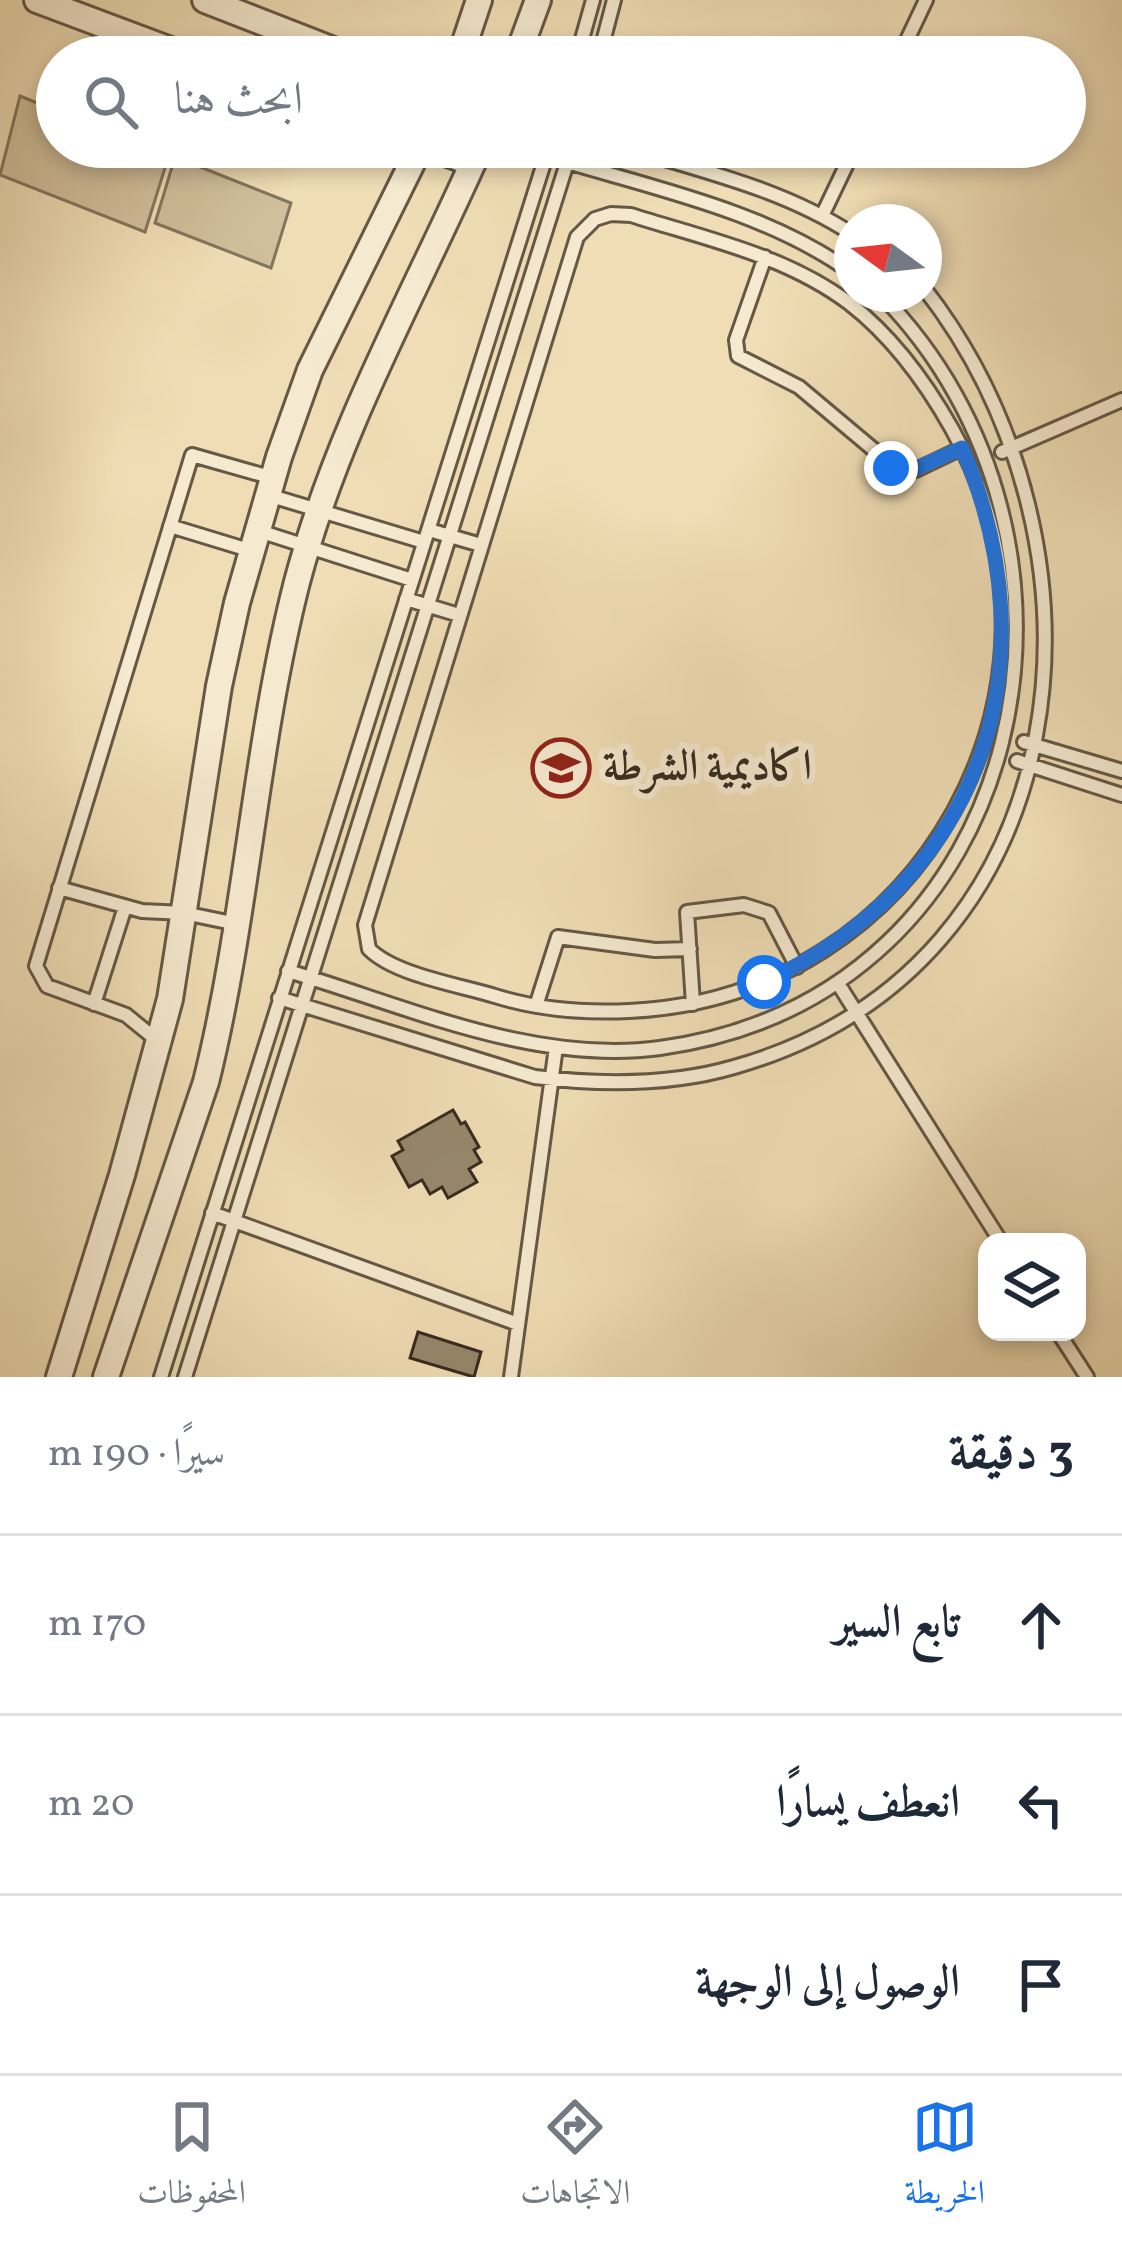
<!DOCTYPE html>
<html lang="ar">
<meta charset="utf-8">
<style>
body{margin:0;font-family:Vollkorn,Amiri,serif;background:#f6f6f7;color:#1f2937;direction:rtl}
.controls{position:absolute;right:36px;bottom:36px;display:grid;overflow:hidden;border-radius:24px;box-shadow:0 6px 18px #0003}
.controls button{width:108px;height:108px;display:grid;place-items:center;padding:0;border:0;border-bottom:3px solid #e0e1e3;background:#fff;color:#1f2937;font:60px sans-serif}
.compass{position:absolute;left:834px;top:204px;width:108px;height:108px;border-radius:50%;background:#fff;box-shadow:0 6px 18px #0003;rotate:285deg}
.stop{position:absolute;width:36px;height:36px;margin:-27px;border:9px solid #1a73e8;border-radius:50%;background:#fff}
.stop.end{background:#1a73e8;border-color:#fff;box-shadow:0 3px 12px #0008}
.list{margin:0;padding:0;list-style:none}
h2{display:flex;justify-content:space-between;align-items:center;height:156px;margin:0;padding:0 48px;font-size:51px}
h2 small{font-size:39px;font-weight:400;color:#747a83}
.list li{display:grid;grid-template-columns:78px 1fr auto;gap:36px;align-items:center;box-sizing:border-box;height:180px;padding:0 48px;border-top:3px solid #e0e1e3}
.list b{display:block;font-size:45px;white-space:nowrap}
.list em{font-size:39px;font-style:normal;color:#747a83}
.icon{flex:none;width:66px;height:66px;fill:none;stroke:currentColor;stroke-width:2;stroke-linecap:round;stroke-linejoin:round}
.map{position:relative;flex:none;width:1122px;height:1377px;overflow:hidden;direction:ltr}
.search{position:absolute;background:#fff;box-shadow:0 6px 18px #0003;left:36px;right:36px;top:36px;height:132px;display:flex;align-items:center;gap:30px;box-sizing:border-box;padding:0 42px;border-radius:66px;color:#747a83;font-size:45px}
.sheet{height:696px;background:#fff}
nav{display:flex;justify-content:space-around;align-items:center;box-sizing:border-box;height:168px;border-top:3px solid #e0e1e3;background:#fff;font-size:33px;color:#747a83}
nav a{display:grid;justify-items:center;gap:6px}
nav .on{color:#1a73e8}
.map>svg:first-child{display:block}
.green{fill:#d1bf9c;stroke:#84755e;stroke-width:3}
.building{fill:#97886d;stroke:#372b20;stroke-width:3}
.lines{fill:none;stroke-linecap:round;stroke-linejoin:round}
.lane-casing{stroke:#655845;stroke-width:18}
.street-casing{stroke:#655845;stroke-width:30}
.lane{stroke:#f5e9cf;stroke-width:12}
.street{stroke:#f5e9cf;stroke-width:24}
.route{stroke:#1a73e8;stroke-width:15}
.labels{text-anchor:middle;dominant-baseline:central;stroke-width:12;stroke-linejoin:round;paint-order:stroke}
.poi-label{font-size:42px;font-weight:bold;fill:#372b20;stroke:#f5e9cf;text-anchor:start}
</style>
<div class="map">
<svg width="1122" height="1377" viewBox="0 0 1122 1377">
<rect width="100%" height="100%" fill="#f0ddb5"/>
<filter id="stains"><feTurbulence type="fractalNoise" baseFrequency=".00167" numOctaves="4"/><feColorMatrix values="0 0 0 0 .2 0 0 0 0 .09 0 0 0 0 .02 0 0 0 .5 -.17"/></filter>
<radialGradient id="worn" r=".72"><stop offset=".6" stop-color="#630" stop-opacity="0"/><stop offset="1" stop-color="#630" stop-opacity=".3"/></radialGradient>
<path class="green" d="M20,96L57,111V147H149L169,155L145,232L0,175Z
M175,157L291,203L271,268L155,223Z"/>
<path class="building" d="M453,1110L461,1124L465,1122L479,1147L474,1150L481,1162L469,1169L477,1182L448,1198L442,1187L430,1194L422,1180L409,1187L392,1156L403,1150L398,1141Z
M418,1332L481,1352L474,1377L410,1358Z"/>
<g class="lines">
<defs>
<path id="lane" d="M577,57L593,0
M599,57L614,0
M899,57L926,0
M624,147C702,171 783,189 852,234
M547,156C648,187 765,210 852,273
M611,214L631,215C706,239 785,255 849,303C893,337 925,381 952,429C1094,684 923,998 629,1011C583,1013 539,1010 495,996C459,985 395,975 369,949L365,925L577,237L595,219Z
M822,216L855,147
M765,257L736,340L738,356L799,387L899,471L916,470L962,448
M1002,452L1122,400
M268,495L424,542
M170,526L252,551
M429,530L481,545
M259,531L412,580
M406,599L459,615
M1024,742L1122,771
M1017,761L1122,795
M59,888L142,911L184,913L237,924
M288,971C406,1006 534,1065 660,1048C1036,996 1122,538 880,294
M839,985L1001,1242
M279,998L535,1077C601,1085 669,1086 734,1067C1088,967 1122,542 924,288
M94,1004L125,907
M693,1004L687,912L744,905L769,913L797,967
M536,1006L558,937L655,950L690,949
M158,1041L126,1015L47,986L36,966L192,455L273,478
M212,1213L518,1324
M1058,1332L1087,1377
M161,1377L549,147
M185,1377L572,147
M511,1377L556,1047"/>
<path id="street" d="M37,0L189,57
M205,0L351,57
M460,57L479,0
M517,57L538,0
M429,147L472,163
M59,1377L122,1175L170,999L219,686L237,603L279,457L310,370L420,147
M106,1377L206,1082C247,917 255,746 297,582C338,427 416,292 480,147"/>
</defs>
<use href="#lane" class="lane-casing"/>
<use href="#street" class="street-casing"/>
<use href="#lane" class="lane"/>
<use href="#street" class="street"/>
</g>
<g class="lines">
<path class="route" d="M764,982C981,881 1055,666 962,448L908,472L891,468"/>
</g>
<defs>
<symbol id="university-ring" viewBox="-11 -11 22 22"><circle r="9.5" fill="#f5e9cf" stroke="#8f2418" stroke-width="1.5"/><path d="M0-5L7-2L0 1L-7-2ZM-4 1L0 2.5L4 1V4Q0 6-4 4Z" fill="#8f2418"/></symbol>
</defs>
<g fill-rule="evenodd">
<use href="#university-ring" x="528" y="735" width="66" height="66"/>
</g>
<g class="labels">
<g class="poi-label">
<text x="603" y="768">اكاديمية الشرطة</text>
</g>
</g>
<rect width="100%" height="100%" filter="url(#stains)"/>
<rect width="100%" height="100%" fill="url(#worn)"/>
</svg>
<div class="controls">
<button><svg class="icon" aria-label="layers" viewBox="0 0 24 24"><path d="M12 4l9 5-9 5-9-5zM3 14l9 5 9-5"/></svg></button>
</div>
<svg class="compass" viewBox="-18 -18 36 36"><path d="M0-13l5 13h-10z" fill="#e53935"/><path d="M0 13l5-13h-10z" fill="#747a83"/></svg>
<div class="stop" style="left:764px;top:982px"></div>
<div class="stop end" style="left:891px;top:468px"></div>
<div class="search"><svg class="icon" aria-label="search" viewBox="0 0 24 24"><circle cx="10" cy="10" r="6"/><path d="M15 15l6 6"/></svg>ابحث هنا</div>
</div>
<section class="sheet">
<h2>3 دقيقة<small>سيرًا · 190 m</small></h2>
<ul class="list">
<li><svg class="icon" aria-label="ahead" viewBox="0 0 24 24"><path d="M12 20V5M6 11l6-6 6 6"/></svg><div><b>تابع السير</b></div><em>170 m</em></li>
<li><svg class="icon" aria-label="left" viewBox="0 0 24 24"><path d="M17 20v-9H6M10 6l-5 5 5 5"/></svg><div><b>انعطف يسارًا</b></div><em>20 m</em></li>
<li><svg class="icon" aria-label="arrive" viewBox="0 0 24 24"><path d="M6 21V4h12l-3 4 3 4H6"/></svg><div><b>الوصول إلى الوجهة</b></div></li>
</ul>
</section>
<nav>
<a class="on"><svg class="icon" aria-label="map" viewBox="0 0 24 24"><path d="M3 6l6-2 6 2 6-2v14l-6 2-6-2-6 2zM9 4v14M15 6v14"/></svg>الخريطة</a>
<a><svg class="icon" aria-label="directions" viewBox="0 0 24 24"><path d="M12 3l9 9-9 9-9-9zM9 14v-3h6M13 9l2 2-2 2"/></svg>الاتجاهات</a>
<a><svg class="icon" aria-label="saved" viewBox="0 0 24 24"><path d="M7 4h10v16l-5-4-5 4z"/></svg>المحفوظات</a>
</nav>
